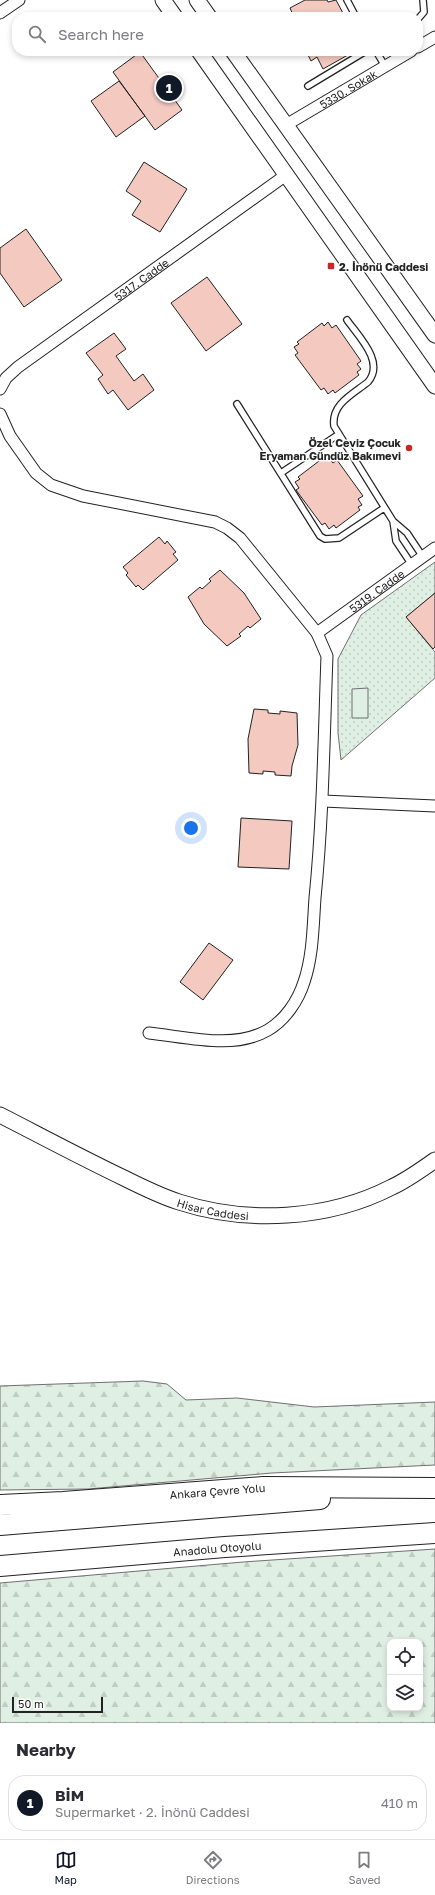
<!DOCTYPE html>
<meta charset="utf-8">
<style>
body{margin:0;font-family:"Golos Text",sans-serif;background:#f2f2f3;color:#2b2b33}
.controls{position:absolute;right:12px;bottom:12px;display:grid;overflow:hidden;border-radius:8px;box-shadow:0 2px 6px #0003}
.controls button{width:36px;height:36px;display:grid;place-items:center;padding:0;border:0;border-bottom:1px solid #e1e1e2;background:#fff;color:#2b2b33;font:20px sans-serif}
.scale{position:absolute;left:12px;bottom:10px;width:91px;box-sizing:border-box;padding-left:4px;border:2px solid #222;border-top:0;font-size:11px;line-height:14px;white-space:nowrap;color:#222;-webkit-text-stroke:3px #fff;paint-order:stroke}
.you{position:absolute;left:191px;top:828px;width:14px;height:14px;margin:-10px;border:3px solid #fff;border-radius:50%;background:#1a73e8;box-shadow:0 0 0 6px #1a73e833}
.badge{display:grid;place-items:center;width:26px;height:26px;border-radius:50%;background:#111827;color:#fff;font-size:13px;font-weight:700}
.pin{position:absolute;translate:-50% -50%;border:2px solid #fff;box-shadow:0 1px 4px #0006}
.list{margin:0;padding:0;list-style:none}
h2{display:flex;justify-content:space-between;align-items:center;height:52px;margin:0;padding:0 16px;font-size:17px}
h2 small{font-size:13px;font-weight:400;color:#7c7c81}
.list li{display:grid;grid-template-columns:26px 1fr auto;gap:12px;align-items:center;box-sizing:border-box;height:56px;margin:0 8px 8px;padding:0 8px;border:1px solid #e1e1e2;border-radius:16px}
.list b{display:block;font-size:15px;white-space:nowrap}
.list p{margin:0;font-size:13px;white-space:nowrap;color:#7c7c81}
.list em{font-size:13px;font-style:normal;color:#7c7c81}
.icon{flex:none;width:22px;height:22px;fill:none;stroke:currentColor;stroke-width:2;stroke-linecap:round;stroke-linejoin:round}
.map{position:relative;flex:none;width:435px;height:1723px;overflow:hidden}
.search{position:absolute;background:#fff;box-shadow:0 2px 6px #0003;left:12px;right:12px;top:12px;height:44px;display:flex;align-items:center;gap:10px;box-sizing:border-box;padding:0 14px;border-radius:16px;color:#7c7c81;font-size:15px}
.sheet{height:116px;background:#fff}
nav{display:flex;justify-content:space-around;align-items:center;box-sizing:border-box;height:56px;border-top:1px solid #e1e1e2;background:#fff;font-size:11px;color:#7c7c81}
nav a{display:grid;justify-items:center;gap:2px}
nav .on{color:#111827}
.map>svg:first-child{display:block}
.grass{fill:url(#grass-dots);stroke:#6f6f6f}
.forest{fill:url(#forest-firs);stroke:#6f6f6f;fill-rule:evenodd}
.pitch{fill:#e0efe3;stroke:#6f6f6f}
.building{fill:#f3c9c0;stroke:#222}
.lines{fill:none;stroke-linecap:round;stroke-linejoin:round}
.lane-casing{stroke:#222;stroke-width:8}
.street-casing{stroke:#222;stroke-width:13}
.secondary-casing{stroke:#222;stroke-width:17}
.highway-casing{stroke:#222;stroke-width:22}
.lane{stroke:#fff;stroke-width:5.5}
.street{stroke:#fff;stroke-width:11}
.secondary{stroke:#fff;stroke-width:15}
.highway{stroke:#fff;stroke-width:20}
.poi-dot{fill:#c62828;stroke:#fff;stroke-width:1.5}
.labels{text-anchor:middle;dominant-baseline:central;stroke-width:3;stroke-linejoin:round;paint-order:stroke}
.street-label{font-size:11px;fill:#222;stroke:#fff}
.poi-label{font-size:11px;font-weight:bold;fill:#222;stroke:#fff;text-anchor:start}
</style>
<div class="map">
<svg width="435" height="1723" viewBox="0 0 435 1723">
<defs>
<pattern id="grass-dots" width="8" height="8" patternUnits="userSpaceOnUse"><rect width="8" height="8" fill="#e0efe3"/><path d="M2 2h.1M6 6h.1" fill="none" stroke="#c0cdc2" stroke-width="1.8" stroke-linecap="round"/></pattern>
<pattern id="forest-firs" width="22" height="20" patternUnits="userSpaceOnUse"><rect width="22" height="20" fill="#e0efe3"/><path d="M5 1l3.5 6h-7zM16 11l3.5 6h-7z" fill="#c0cdc2"/></pattern>
</defs>
<rect width="100%" height="100%" fill="#fff"/>
<path class="grass" d="M435,562V593L406,617L435,652V678L341,760L338,733V659L361,615Z"/>
<path class="forest" d="M143,1381L167,1384L186,1400L237,1398L314,1407L435,1402V1465L272,1473L88,1489L0,1490V1386Z
M435,1549V1723H0V1583L243,1562ZM390,1642H420V1708H390Z"/>
<path class="pitch" d="M368,688V718H352V689Z"/>
<path class="building" d="M305,0H327L328,2L336,0L345,17H294L290,8Z
M306,51H355L323,69L317,57L311,61Z
M140,52L182,110L155,130L113,72Z
M119,81L145,116L116,137L91,101Z
M144,162L187,189L160,232L132,215L141,201L126,191Z
M26,229L62,280L24,307L0,273V248Z
M207,277L242,324L206,351L171,303Z
M328,322L332,328L336,325L361,361L357,364L361,369L357,372L359,375L335,393L333,390L328,394L324,388L321,390L295,355L298,353L294,347L299,344L297,342L322,323L324,326Z
M114,333L126,349L116,356L134,381L143,374L154,390L128,410L113,390L108,394L98,379L103,375L86,353Z
M323,458L325,461L329,458L333,463L337,460L363,496L358,499L362,505L358,507L360,510L336,528L334,525L329,529L325,523L322,525L296,490L299,488L295,482L300,479L298,477Z
M159,537L165,544L167,541L176,552L173,554L178,560L143,590L138,585L136,587L126,575L128,573L123,567Z
M220,570L244,593L261,619L250,628L248,626L239,634L241,636L227,646L204,624L188,597L200,587L202,589L211,581L209,579Z
M435,593V647L433,649L406,617Z
M254,709L268,710V713L280,714V711L297,713L298,745L292,766L291,776L275,775V772L263,771V774L249,773L248,739Z
M241,818L292,821L289,869L238,867Z
M209,943L233,960L203,1000L180,982Z"/>
<g class="lines">
<defs>
<path id="lane" d="M347,0L356,17
M418,19L424,12L423,0
M376,51L385,66
M308,86L366,51
M347,320C359,337 385,362 368,382C353,394 331,404 334,426L393,521
M237,404L320,536L325,539L339,538L384,508
M281,473L339,434
M412,565L396,541L393,521L407,533L423,557"/>
<g id="street">
<path d="M0,13L19,0"/>
<path d="M418,47L435,37"/>
<path id="s1" d="M286,125L411,51"/>
<path id="s2" d="M0,389L6,378L18,367L286,175"/>
<path d="M0,414L10,436L36,473L51,485L83,496L215,522L227,528L240,538L317,633L327,656C324,737 323,818 315,898C313,926 313,956 304,982C298,1001 285,1020 268,1030C234,1050 187,1037 149,1033"/>
<path id="s3" d="M317,633L435,548"/>
<path d="M323,801L435,806"/>
</g>
<g id="secondary">
<path d="M163,0L175,17"/>
<path d="M197,0L209,17"/>
<path d="M199,51L435,386"/>
<path d="M233,51L435,335"/>
<path id="s4" d="M0,1115C41,1136 82,1158 124,1178C142,1187 160,1196 179,1202C247,1224 328,1220 392,1187C407,1180 421,1170 435,1160"/>
</g>
<g id="highway">
<path id="s5" d="M0,1505L63,1502L263,1487L435,1488"/>
<path d="M0,1525L320,1499"/>
<path id="s6" d="M0,1566L225,1547L435,1533"/>
</g>
</defs>
<use href="#lane" class="lane-casing"/>
<use href="#street" class="street-casing"/>
<use href="#secondary" class="secondary-casing"/>
<use href="#highway" class="highway-casing"/>
<use href="#lane" class="lane"/>
<use href="#street" class="street"/>
<use href="#secondary" class="secondary"/>
<use href="#highway" class="highway"/>
</g>
<g class="poi-dot">
<rect x="327" y="262" width="8" height="8" rx="2"/>
<circle cx="409" cy="448" r="4"/>
</g>
<g class="labels">
<g class="street-label">
<text stroke="none"><textPath href="#s1" startOffset="72">5330. Sokak</textPath></text>
<text stroke="none"><textPath href="#s2" startOffset="180">5317. Cadde</textPath></text>
<text stroke="none"><textPath href="#s3" startOffset="73">5319. Cadde</textPath></text>
<text stroke="none"><textPath href="#s4" startOffset="234">Hisar Caddesi</textPath></text>
<text stroke="none"><textPath href="#s5" startOffset="218">Ankara Çevre Yolu</textPath></text>
<text stroke="none"><textPath href="#s6" startOffset="218">Anadolu Otoyolu</textPath></text>
</g>
<g class="poi-label">
<text x="339" y="266">2. İnönü Caddesi</text>
<text x="401" y="442" text-anchor="end">Özel Ceviz Çocuk<tspan x="401" dy="13">Eryaman Gündüz Bakımevi</tspan></text>
</g>
</g>
</svg>
<div class="controls">
<button><svg class="icon" aria-label="locate" viewBox="0 0 24 24"><circle cx="12" cy="12" r="6"/><path d="M12 2v4M12 18v4M2 12h4M18 12h4"/></svg></button>
<button><svg class="icon" aria-label="layers" viewBox="0 0 24 24"><path d="M12 4l9 5-9 5-9-5zM3 14l9 5 9-5"/></svg></button>
</div>
<div class="scale">50 m</div>
<div class="you"></div>
<div class="pin badge" style="left:169px;top:88px">1</div>
<div class="search"><svg class="icon" aria-label="search" viewBox="0 0 24 24"><circle cx="10" cy="10" r="6"/><path d="M15 15l6 6"/></svg>Search here</div>
</div>
<section class="sheet">
<h2>Nearby<small></small></h2>
<ul class="list">
<li><span class="badge">1</span><div><b>BİM</b><p>Supermarket · 2. İnönü Caddesi</p></div><em>410 m</em></li>
</ul>
</section>
<nav>
<a class="on"><svg class="icon" aria-label="map" viewBox="0 0 24 24"><path d="M3 6l6-2 6 2 6-2v14l-6 2-6-2-6 2zM9 4v14M15 6v14"/></svg>Map</a>
<a><svg class="icon" aria-label="directions" viewBox="0 0 24 24"><path d="M12 3l9 9-9 9-9-9zM9 14v-3h6M13 9l2 2-2 2"/></svg>Directions</a>
<a><svg class="icon" aria-label="saved" viewBox="0 0 24 24"><path d="M7 4h10v16l-5-4-5 4z"/></svg>Saved</a>
</nav>
